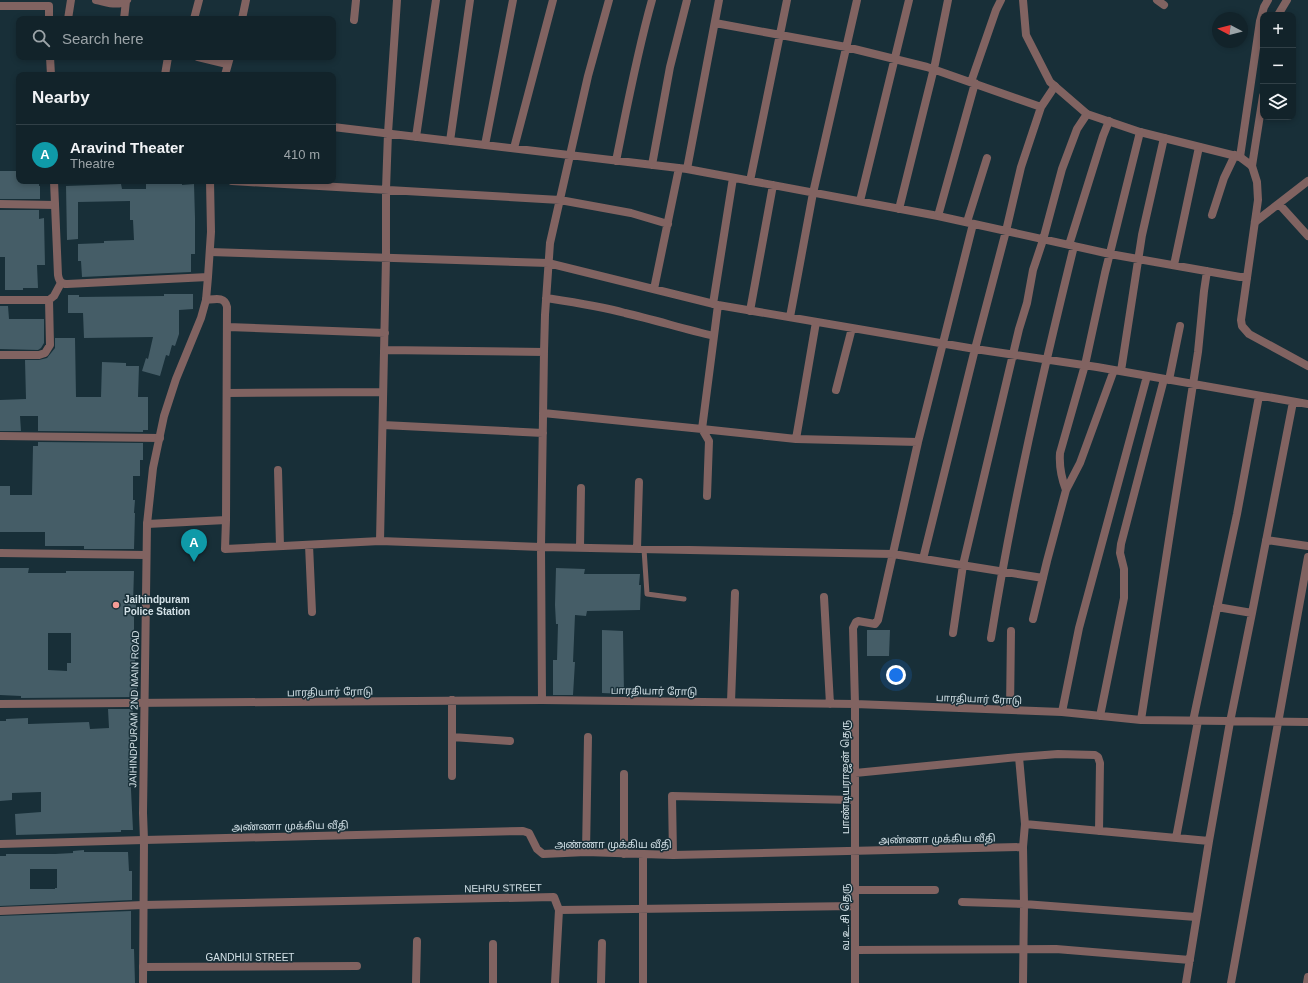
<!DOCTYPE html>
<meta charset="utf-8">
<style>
body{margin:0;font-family:Arial,"Noto Sans Tamil",sans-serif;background:#1b2b32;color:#f1f3f6}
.controls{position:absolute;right:12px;top:12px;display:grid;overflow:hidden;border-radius:8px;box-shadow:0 2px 6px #0003}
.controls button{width:36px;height:36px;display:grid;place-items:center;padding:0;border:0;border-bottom:1px solid #314047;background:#12232a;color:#f1f3f6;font:20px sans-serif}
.compass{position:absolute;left:1212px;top:12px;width:36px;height:36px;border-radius:50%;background:#12232a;box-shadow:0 2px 6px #0003;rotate:277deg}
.you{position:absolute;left:896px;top:675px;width:14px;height:14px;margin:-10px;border:3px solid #fff;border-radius:50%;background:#1a73e8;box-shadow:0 0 0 6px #1a73e833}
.badge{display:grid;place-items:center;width:26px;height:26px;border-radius:50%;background:#f59c96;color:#fff;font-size:13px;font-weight:700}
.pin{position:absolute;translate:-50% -33px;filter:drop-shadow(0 1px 2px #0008)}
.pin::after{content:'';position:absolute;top:21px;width:14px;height:12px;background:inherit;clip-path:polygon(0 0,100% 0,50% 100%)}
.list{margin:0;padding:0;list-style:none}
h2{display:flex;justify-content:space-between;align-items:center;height:52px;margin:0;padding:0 16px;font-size:17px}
h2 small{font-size:13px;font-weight:400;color:#9ca4a8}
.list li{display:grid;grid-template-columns:26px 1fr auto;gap:12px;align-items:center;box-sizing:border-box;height:60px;padding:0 16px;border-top:1px solid #314047}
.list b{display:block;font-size:15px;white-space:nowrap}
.list p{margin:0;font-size:13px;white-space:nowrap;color:#9ca4a8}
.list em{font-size:13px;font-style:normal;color:#9ca4a8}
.icon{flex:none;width:22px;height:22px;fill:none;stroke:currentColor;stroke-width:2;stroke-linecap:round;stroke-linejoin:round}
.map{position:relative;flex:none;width:1308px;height:983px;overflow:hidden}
.search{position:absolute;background:#12232a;box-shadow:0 2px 6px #0003;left:16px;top:16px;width:320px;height:44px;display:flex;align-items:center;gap:10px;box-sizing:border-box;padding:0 14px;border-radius:8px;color:#9ca4a8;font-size:15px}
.panel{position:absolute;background:#12232a;box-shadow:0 2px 6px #0003;left:16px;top:72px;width:320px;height:112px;border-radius:8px}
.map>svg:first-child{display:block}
.building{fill:#455d67;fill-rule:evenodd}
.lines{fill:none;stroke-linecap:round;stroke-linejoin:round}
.service{stroke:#816361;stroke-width:5}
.minor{stroke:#816361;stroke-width:8}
.tertiary{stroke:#816361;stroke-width:8}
.poi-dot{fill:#f59c96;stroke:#182f38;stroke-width:1.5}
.labels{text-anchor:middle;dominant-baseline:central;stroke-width:3;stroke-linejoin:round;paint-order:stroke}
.poi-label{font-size:10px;font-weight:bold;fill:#d3e1e7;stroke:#182f38;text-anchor:start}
.street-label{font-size:10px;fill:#d3e1e7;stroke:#182f38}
</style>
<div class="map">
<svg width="1308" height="983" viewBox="0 0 1308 983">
<rect width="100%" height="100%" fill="#182f38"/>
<path class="building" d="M0,171H19V181H39V186H40V199H0Z
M146,181H182V185L194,184L195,218V254H191V272L82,277L81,261H78V244L104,243V241L134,240L133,220H130V201L78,202V239L67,240L66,186L121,184L122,189H146Z
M0,210H39V219L44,218L45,265H37L38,288H23V290H5V257H0Z
M164,294H193V309L179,310V334L175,346L172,345L169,356L166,355L160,376L142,371L146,358L148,359L153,337L84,338L83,313H68V295H79V297L164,296Z
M0,306H8L9,319H44V343L41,348L38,350L0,349Z
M55,338H75L76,397H101L102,362L126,363V366H139L138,397H148V430H143V432L38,431V416H20L21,431H0V400L26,399L25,360H39L47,358L55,348Z
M38,442L143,443V460H140V476H133V500H135L134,513H135L134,549H84V546H45V532H0V486H10V495H32L33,446H38Z
M0,568H29L28,573H66V571H134L133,604H136V616H134V637H135V686H137V697L21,698V696L0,695ZM48,633H71V663H67V671L48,670Z
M556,568L585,569L584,574H640L639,585H641L640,610L587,611L586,616L575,615L573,662H575L573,695H553V660H557L558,624H556L555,605Z
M602,630L623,631L624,694L602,693Z
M867,630H890L889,656H867Z
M108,709H133L134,733H132L134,770H130L133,830H121V832L16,835L15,814L41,812V792L12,793V800L0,801V721H6V719L28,718V724L89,722L90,729L109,728Z
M84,850V852H128L129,871H132V900L0,906V856H6V854H55L73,853V851ZM30,869H57V888H55V889H30Z
M131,911V949H134L135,983H0V916Z"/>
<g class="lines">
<path class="service" d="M644,549L647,594L684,599"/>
<path class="minor" d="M96,0C107,2 118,7 127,0
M1157,0L1164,5
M1278,15L1287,0
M68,19L71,0
M124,19L126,1
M194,19L199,0
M354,20L356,0
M715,23L846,47L927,67L1041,107L1055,86
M198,57L227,64
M165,75L168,57
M971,82L996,10L1001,0
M1041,107L1021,167L1006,231L975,349L1097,367L1308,404
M333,127L687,169L938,216L1110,254L1240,277H1247
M416,137L436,0
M450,141L470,0
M485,145L513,0
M514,148L553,0
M1240,157L1260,21L1264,7L1268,0
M616,161C627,107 637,53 652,0
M652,165L670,67L687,0
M1252,166L1263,96
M687,169L719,0
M232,181L560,200L631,213L668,224
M750,181L787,0
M860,201L909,0
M0,204L55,205
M1279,204L1308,236
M899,209L935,64L948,0
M1212,215L1224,178L1235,155
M938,216L975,83
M967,222L987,158
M1255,222L1308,181
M1069,245L1103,136L1109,121
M210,252L548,263L718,305L975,349L923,559
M1174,265L1199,147
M654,289L679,168
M546,298C572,302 599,306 625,313C655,320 684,329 714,336
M0,300H49L54,296L61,283
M206,300C215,299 225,296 227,307L226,520L225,549L380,541L541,547L893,554L1043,578
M713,304L733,178
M750,311L773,185
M790,317L813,193L857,0
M228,327L385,333
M384,350L544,352
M0,355H39L45,353L50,345L49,300
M1121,371L1142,235L1164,138
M1169,380L1180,326
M836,390L852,328
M227,393L383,392
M543,413L702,429L718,305
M383,425L543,433
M702,429L796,439L918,442
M702,429L709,441L707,496
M0,436L160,438
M796,439L816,322
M278,470L280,546
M1066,490C1061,477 1059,467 1060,453L1085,365L1105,273L1140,132
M147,524L226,520
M1266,540L1308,546
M380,541L386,258V189L388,133L397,0
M309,545L312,612
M580,547L581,488
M637,549L639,482
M0,553L146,555
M824,597L830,704
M1217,607L1252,613L1293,402
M1033,619L1047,561L1066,490L1080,463L1114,370
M953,633L963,565L1019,329L1027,303L1033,270L1043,240L1062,169L1077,129L1087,114
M991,638C1012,506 1042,376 1074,246
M542,700L541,547L544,352L545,315L550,243L588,76L609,0
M731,702L735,593
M0,704L542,700L855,704L1062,712L1141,720L1308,722
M1010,710L1011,631
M1062,712L1079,628L1147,376
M1100,716L1124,598V569L1120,553L1121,544L1164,379
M1141,720L1198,352L1204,291L1207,271
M1193,721L1237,514L1259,396
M452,737L510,741
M1019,757L1058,754L1095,755L1098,757L1100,763L1099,831
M855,773L1019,757L1025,824L1023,847L1024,904L1023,983
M452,776V700
M1025,824L1209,841
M1176,838L1198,721
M0,844L144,840L523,831L529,833L537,849L543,854L586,852L673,855L1023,847
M586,852L588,737
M624,854V774
M643,855V983
M673,855L672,796L854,800
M855,890H935
M962,902L1024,904L1196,917
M0,911L143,905L554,897L559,910L855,906
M855,950L1056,949L1190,960
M143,967L357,966
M416,983L417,941
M493,983V944
M555,983L559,910
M601,983L602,943
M855,983V704L853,628L856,622L858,621L875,624L878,620L918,442L973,224
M1186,983L1209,841L1230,722L1252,613
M1231,983L1308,557
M1307,983L1308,977"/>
<path class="tertiary" d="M1023,0L1026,35L1050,82L1087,114L1140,132L1240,157L1252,166L1257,182L1258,200L1241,320L1242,326L1249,334L1308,366
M0,6H49V19
M242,19L246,0
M50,57L51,75
M225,75L230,57
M54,181L58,275C59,281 61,284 67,284L208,277
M143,983L144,840L143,813L147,524L153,468L164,416L176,379L201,318L206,300L208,277L211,232L210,181"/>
</g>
<circle class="poi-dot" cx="116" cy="605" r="4"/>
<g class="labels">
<g class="poi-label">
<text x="124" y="599">Jaihindpuram<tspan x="124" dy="12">Police Station</tspan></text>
</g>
<g class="street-label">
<text transform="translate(654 691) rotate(1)">பாரதியார் ரோடு</text>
<text transform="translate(330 692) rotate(-1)">பாரதியார் ரோடு</text>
<text transform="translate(979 699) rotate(2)">பாரதியார் ரோடு</text>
<text transform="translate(134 709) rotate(-89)">JAIHINDPURAM 2ND MAIN ROAD</text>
<text transform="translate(845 777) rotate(-90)">பாண்டியராஜன் தெரு</text>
<text transform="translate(290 826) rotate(-1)">அண்ணா முக்கிய வீதி</text>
<text transform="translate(937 839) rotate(-1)">அண்ணா முக்கிய வீதி</text>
<text x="613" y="844">அண்ணா முக்கிய வீதி</text>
<text transform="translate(503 888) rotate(-1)">NEHRU STREET</text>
<text transform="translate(845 917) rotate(-90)">வ.உ.சி தெரு</text>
<text x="250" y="957">GANDHIJI STREET</text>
</g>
</g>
</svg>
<div class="controls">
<button>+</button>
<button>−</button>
<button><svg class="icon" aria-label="layers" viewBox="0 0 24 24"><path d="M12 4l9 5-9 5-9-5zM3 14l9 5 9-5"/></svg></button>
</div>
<svg class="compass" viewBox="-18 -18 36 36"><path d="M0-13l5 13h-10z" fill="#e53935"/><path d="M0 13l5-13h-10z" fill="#9ca4a8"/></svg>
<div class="you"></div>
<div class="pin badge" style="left:194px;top:562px;background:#0f9aa8">A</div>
<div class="search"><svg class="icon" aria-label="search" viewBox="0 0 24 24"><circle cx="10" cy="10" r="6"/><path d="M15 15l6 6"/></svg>Search here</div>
<section class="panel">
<h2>Nearby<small></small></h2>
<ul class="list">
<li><span class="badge" style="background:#0f9aa8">A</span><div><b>Aravind Theater</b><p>Theatre</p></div><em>410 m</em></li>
</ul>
</section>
</div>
